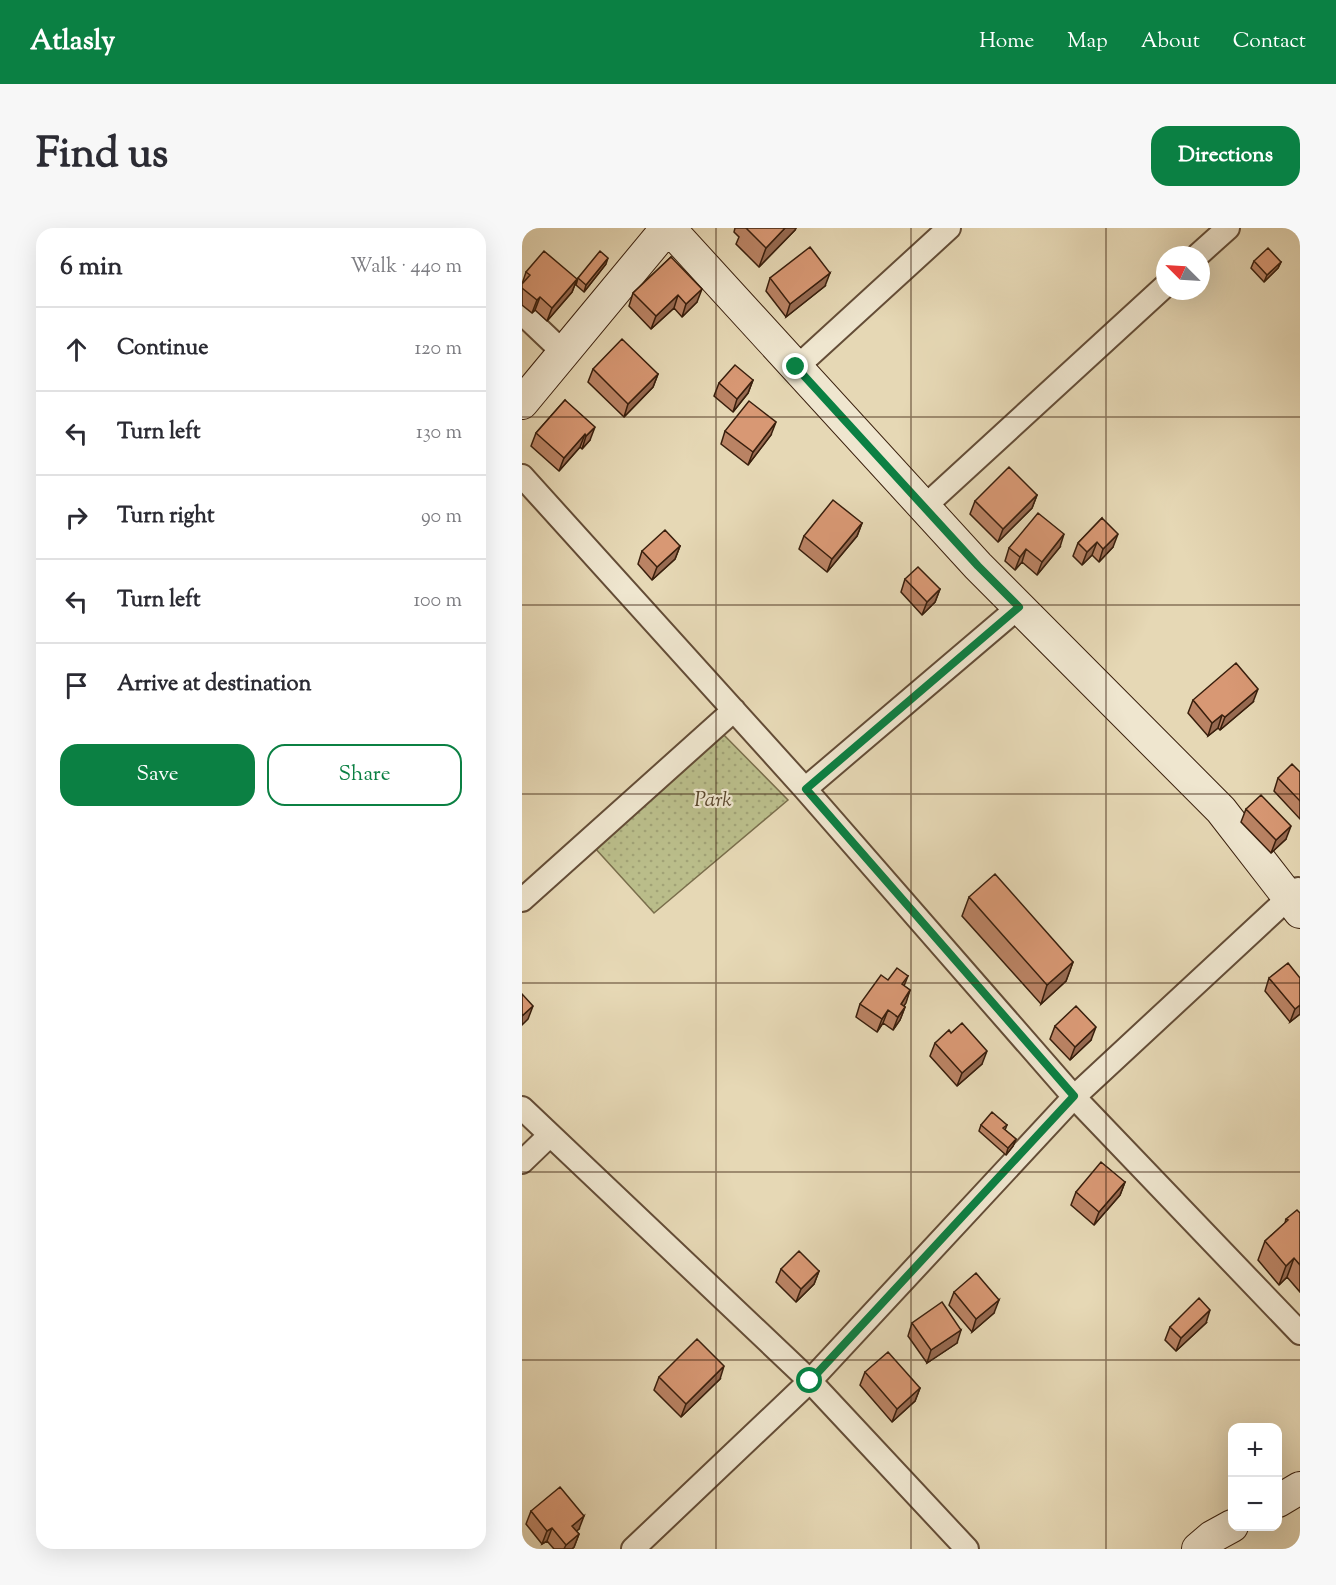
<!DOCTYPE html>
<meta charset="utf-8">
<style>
body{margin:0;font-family:"Sorts Mill Goudy",serif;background:#f7f7f7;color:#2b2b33}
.controls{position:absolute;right:18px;bottom:18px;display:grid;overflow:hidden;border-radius:12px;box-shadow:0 6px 24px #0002}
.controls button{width:54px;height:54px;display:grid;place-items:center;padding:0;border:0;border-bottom:2px solid #e1e1e2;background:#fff;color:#2b2b33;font:30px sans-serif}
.compass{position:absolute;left:634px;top:18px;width:54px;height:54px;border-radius:50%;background:#fff;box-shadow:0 6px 24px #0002;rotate:294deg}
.stop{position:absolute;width:18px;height:18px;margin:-14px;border:4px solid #0b8043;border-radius:50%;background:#fff}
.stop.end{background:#0b8043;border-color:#fff;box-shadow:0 2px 6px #0008}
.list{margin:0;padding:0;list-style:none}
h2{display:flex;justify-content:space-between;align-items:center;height:78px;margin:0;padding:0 24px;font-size:26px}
h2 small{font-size:20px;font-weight:400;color:#7c7c81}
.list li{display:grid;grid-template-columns:39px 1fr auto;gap:18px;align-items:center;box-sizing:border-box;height:84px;padding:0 24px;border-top:2px solid #e1e1e2}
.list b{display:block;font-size:22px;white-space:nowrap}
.list em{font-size:20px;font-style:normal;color:#7c7c81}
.actions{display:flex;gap:12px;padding:18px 24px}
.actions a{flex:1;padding:14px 0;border:2px solid #0b8043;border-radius:18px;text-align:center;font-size:21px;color:#0b8043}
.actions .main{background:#0b8043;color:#fff}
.icon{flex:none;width:33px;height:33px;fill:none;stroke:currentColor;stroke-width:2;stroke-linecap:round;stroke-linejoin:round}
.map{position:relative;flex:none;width:778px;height:1321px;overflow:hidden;border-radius:18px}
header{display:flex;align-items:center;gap:36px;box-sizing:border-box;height:84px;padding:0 30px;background:#0b8043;color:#fff}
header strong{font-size:28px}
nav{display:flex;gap:33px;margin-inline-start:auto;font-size:21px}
.intro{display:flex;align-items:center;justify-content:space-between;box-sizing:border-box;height:144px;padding:0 36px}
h1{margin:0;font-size:42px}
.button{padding:15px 27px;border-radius:18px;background:#0b8043;color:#fff;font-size:21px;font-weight:700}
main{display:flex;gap:36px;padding:0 36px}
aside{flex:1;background:#fff;border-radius:18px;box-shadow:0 6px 24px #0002}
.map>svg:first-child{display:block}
.park{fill:url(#park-dots);stroke:#7a6e4c;stroke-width:1.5}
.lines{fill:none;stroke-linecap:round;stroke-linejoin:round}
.street-casing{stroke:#644d37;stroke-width:26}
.secondary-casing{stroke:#391f0d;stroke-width:34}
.street{stroke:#efe6cf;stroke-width:22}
.secondary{stroke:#efe6cf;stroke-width:32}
.wall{fill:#ba8364;stroke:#391f0d;stroke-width:1.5}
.shaded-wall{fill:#976a51;stroke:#391f0d;stroke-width:1.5}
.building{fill:#d89874;stroke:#391f0d;stroke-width:1.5}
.route{stroke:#0b8043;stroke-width:8}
.grid{fill:none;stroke:#391f0d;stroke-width:1.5;stroke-opacity:0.55}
.labels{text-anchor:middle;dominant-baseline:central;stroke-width:4.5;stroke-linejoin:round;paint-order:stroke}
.park-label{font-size:21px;font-style:italic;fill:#59462c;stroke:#efe6cf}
</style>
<header>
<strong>Atlasly</strong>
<nav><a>Home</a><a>Map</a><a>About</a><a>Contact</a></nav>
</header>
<div class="intro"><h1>Find us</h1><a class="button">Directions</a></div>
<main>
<aside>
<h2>6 min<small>Walk · 440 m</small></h2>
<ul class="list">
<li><svg class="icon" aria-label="ahead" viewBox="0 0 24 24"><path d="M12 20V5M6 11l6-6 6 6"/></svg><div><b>Continue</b></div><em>120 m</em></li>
<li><svg class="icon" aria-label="left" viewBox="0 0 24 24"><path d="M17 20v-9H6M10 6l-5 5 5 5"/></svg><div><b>Turn left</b></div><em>130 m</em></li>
<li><svg class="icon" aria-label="right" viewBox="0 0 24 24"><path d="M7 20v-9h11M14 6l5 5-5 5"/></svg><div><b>Turn right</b></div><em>90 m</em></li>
<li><svg class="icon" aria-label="left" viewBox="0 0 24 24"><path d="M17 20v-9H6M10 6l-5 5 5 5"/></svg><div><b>Turn left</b></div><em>100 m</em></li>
<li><svg class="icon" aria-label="arrive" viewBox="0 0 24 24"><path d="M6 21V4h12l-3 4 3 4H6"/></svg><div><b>Arrive at destination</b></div></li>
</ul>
<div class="actions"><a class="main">Save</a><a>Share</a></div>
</aside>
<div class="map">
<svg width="778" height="1321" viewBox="0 0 778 1321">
<defs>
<pattern id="park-dots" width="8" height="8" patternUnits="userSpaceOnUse" patternTransform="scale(1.5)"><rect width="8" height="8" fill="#babd8a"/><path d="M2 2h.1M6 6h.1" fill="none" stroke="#a1a276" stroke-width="1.8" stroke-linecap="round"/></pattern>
</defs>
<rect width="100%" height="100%" fill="#e6d8b5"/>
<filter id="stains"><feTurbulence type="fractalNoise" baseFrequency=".00333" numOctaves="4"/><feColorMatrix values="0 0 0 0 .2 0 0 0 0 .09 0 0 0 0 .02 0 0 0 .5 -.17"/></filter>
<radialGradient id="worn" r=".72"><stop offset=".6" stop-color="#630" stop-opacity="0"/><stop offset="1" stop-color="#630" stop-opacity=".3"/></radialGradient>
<path class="park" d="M198,503L266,572L132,685L72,619Z"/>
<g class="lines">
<defs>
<path id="street" d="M676,27L706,0
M0,85L41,124
M275,139L427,0
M0,248L283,561L552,869L778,1105
M402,279L643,58
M283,561L497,379
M0,672L212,482
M0,880L288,1153L445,1321
M0,934L28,907
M111,1321L288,1153L552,869L776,661"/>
<path id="secondary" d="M147,0L456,338L699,582L778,684
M0,175L145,0
M756,1273L778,1260
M676,1321L690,1309L710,1298"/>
</defs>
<use href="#street" class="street-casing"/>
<use href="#secondary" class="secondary-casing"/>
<use href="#street" class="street"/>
<use href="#secondary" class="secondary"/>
</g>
<path class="wall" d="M213,0H274L273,2L237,39L214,16L217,9L212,4Z
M149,29L175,74L160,89L152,80L129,101L107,78L111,65Z
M732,33L759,34L756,40L742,54L729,40Z
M84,36L62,64L54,57L56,50Z
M4,44L55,51L50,64L25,93L13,82L10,85L0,77V56Z
M248,50L303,58L264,89L244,63Z
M71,141L136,146L131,159L102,189L66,154Z
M231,152L226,165L211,184L192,168L197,155Z
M43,172L68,212L60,221L58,219L37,243L9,218L14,205Z
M203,203L249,207L226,237L199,216Z
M515,267L510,280L476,314L448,286L453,273Z
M580,290L591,319L577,334L570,327L560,337L551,328L556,315Z
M340,295L335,308L305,344L277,321L282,308Z
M158,318L153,331L130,352L116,336L120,323Z
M538,319L515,347L500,334L493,342L483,333L487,320Z
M383,351L418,361L413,374L400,387L379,364Z
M671,472L731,474L698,502L696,500L686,508L666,485Z
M778,544V591L752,563L756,550Z
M724,581L764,611L749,625L719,594Z
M447,669L551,734L544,753L519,776L440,688Z
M386,748L382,758L388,762L382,778L383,779L378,792L371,802L361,795L355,804L334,789L338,776L366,752Z
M747,750L778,786L768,794L743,763Z
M533,798L569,812L548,832L528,811Z
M429,805L460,836L435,858L408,828L413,815Z
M459,897H485L483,902L494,911L491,918L484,927L457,903Z
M603,954L598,967L572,997L549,977L554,964Z
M778,985V1064L765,1049L757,1057L736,1032L743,1013L763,995L764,991Z
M259,1041L297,1043L292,1056L274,1074L254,1054Z
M432,1064L472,1085L450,1104L427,1077Z
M390,1095L435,1115L405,1135L386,1108Z
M684,1095L654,1123L643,1112L648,1099Z
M343,1144L398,1160L393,1173L370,1194L338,1157Z
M137,1149L198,1151L159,1189L132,1162Z
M9,1283L57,1301L54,1303L57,1306L52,1319L50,1321H32L25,1313L20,1316L4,1296Z"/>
<path class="shaded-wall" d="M263,0H274L273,2L237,39L244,20Z
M86,30L84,36L62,64L64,57Z
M759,34L756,40L742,54L745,47Z
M308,45L303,58L264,89L268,76Z
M55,51L50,64L25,93L30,80Z
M180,61L175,74L160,89L164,76Z
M156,67L152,80L129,101L134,88Z
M18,69L13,82L10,85L15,72Z
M136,146L131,159L102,189L106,176Z
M231,152L226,165L211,184L215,171Z
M254,194L249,207L226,237L231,224Z
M73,199L68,212L60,221L64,208Z
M63,206L58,219L37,243L42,230Z
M515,267L510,280L476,314L481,301Z
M340,295L335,308L305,344L310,331Z
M542,306L538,319L515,347L520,334Z
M596,306L591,319L577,334L581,321Z
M575,314L570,327L560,337L565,324Z
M158,318L153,331L130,352L135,339Z
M504,321L500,334L493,342L498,329Z
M418,361L413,374L400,387L405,374Z
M736,461L731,474L698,502L703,489Z
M700,487L696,500L686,508L690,495Z
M769,598L764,611L749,625L754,612Z
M551,734L544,753L519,776L525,757Z
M388,762L384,775L374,789L379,776Z
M778,777V786L768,794L773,781Z
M11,778L6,791L0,797V788Z
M383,779L378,792L371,802L376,789Z
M366,782L361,795L355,804L360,791Z
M574,799L569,812L548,832L553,819Z
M465,823L460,836L435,858L440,845Z
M494,911L491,918L484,927L486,920Z
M603,954L598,967L572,997L577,984Z
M772,1030L765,1049L757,1057L764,1038Z
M297,1043L292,1056L274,1074L279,1061Z
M477,1072L472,1085L450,1104L454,1091Z
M688,1082L684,1095L654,1123L659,1110Z
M439,1102L435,1115L405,1135L409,1122Z
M202,1138L198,1151L159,1189L164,1176Z
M398,1160L393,1173L370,1194L375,1181Z
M62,1288L57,1301L45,1311L50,1298Z
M30,1300L25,1313L20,1316L25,1303Z
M57,1306L52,1319L50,1321H42L44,1317Z"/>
<path class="building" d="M224,0H263L244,20Z
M288,19L308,45L268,76L248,50Z
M746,20L759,34L745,47L732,33Z
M22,23L55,51L30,80L18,69L15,72L0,60V56L8,47L4,44Z
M78,23L86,30L64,57L56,50Z
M149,29L180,61L164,76L156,67L134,88L111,65Z
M100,111L136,146L106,176L71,141Z
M213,137L231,152L215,171L197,155Z
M43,172L73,199L64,208L63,206L42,230L14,205Z
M227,173L254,194L231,224L203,203Z
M487,239L515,267L481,301L453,273Z
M311,272L340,295L310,331L282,308Z
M516,285L542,306L520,334L504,321L498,329L487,320Z
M580,290L596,306L581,321L575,314L565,324L556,315Z
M143,302L158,318L135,339L120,323Z
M396,339L418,361L405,374L383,351Z
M714,435L736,461L703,489L700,487L690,495L671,472Z
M770,536L778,544V573L756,550Z
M739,567L769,598L754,612L724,581Z
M473,646L551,734L525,757L447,669Z
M766,735L778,750V777L773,781L747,750Z
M375,740L386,748L380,756L388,762L379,776L383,779L376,789L366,782L360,791L338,776L359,747L366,752Z
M0,766L11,778L0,788Z
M554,778L574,799L553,819L533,798Z
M440,795L465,823L440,845L413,815L427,802L429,805Z
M470,884L485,897L481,900L494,911L486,920L459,897Z
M579,934L603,954L577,984L554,964Z
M775,982L778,985V1037L772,1030L764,1038L743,1013L766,992L764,991Z
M277,1023L297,1043L279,1061L259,1041Z
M454,1045L477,1072L454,1091L432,1064Z
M677,1070L688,1082L659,1110L648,1099Z
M420,1074L439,1102L409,1122L390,1095Z
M175,1111L202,1138L164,1176L137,1149Z
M366,1124L398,1160L375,1181L343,1144Z
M38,1259L62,1288L50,1298L57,1306L44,1317L30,1300L25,1303L9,1283Z"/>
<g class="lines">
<path class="route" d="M274,139L456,338L497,379L284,561L552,868L288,1153"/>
</g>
<path class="grid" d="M194,0V1321M389,0V1321M584,0V1321M0,189H778M0,377H778M0,566H778M0,755H778M0,944H778M0,1132H778"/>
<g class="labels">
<g class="park-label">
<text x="191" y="573">Park</text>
</g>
</g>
<rect width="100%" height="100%" filter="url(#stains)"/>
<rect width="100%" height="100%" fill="url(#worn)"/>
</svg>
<div class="controls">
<button>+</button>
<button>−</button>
</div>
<svg class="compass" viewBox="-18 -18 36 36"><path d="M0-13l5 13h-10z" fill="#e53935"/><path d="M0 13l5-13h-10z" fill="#7c7c81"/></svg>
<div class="stop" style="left:288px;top:1153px"></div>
<div class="stop end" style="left:274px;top:139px"></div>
</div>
</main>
